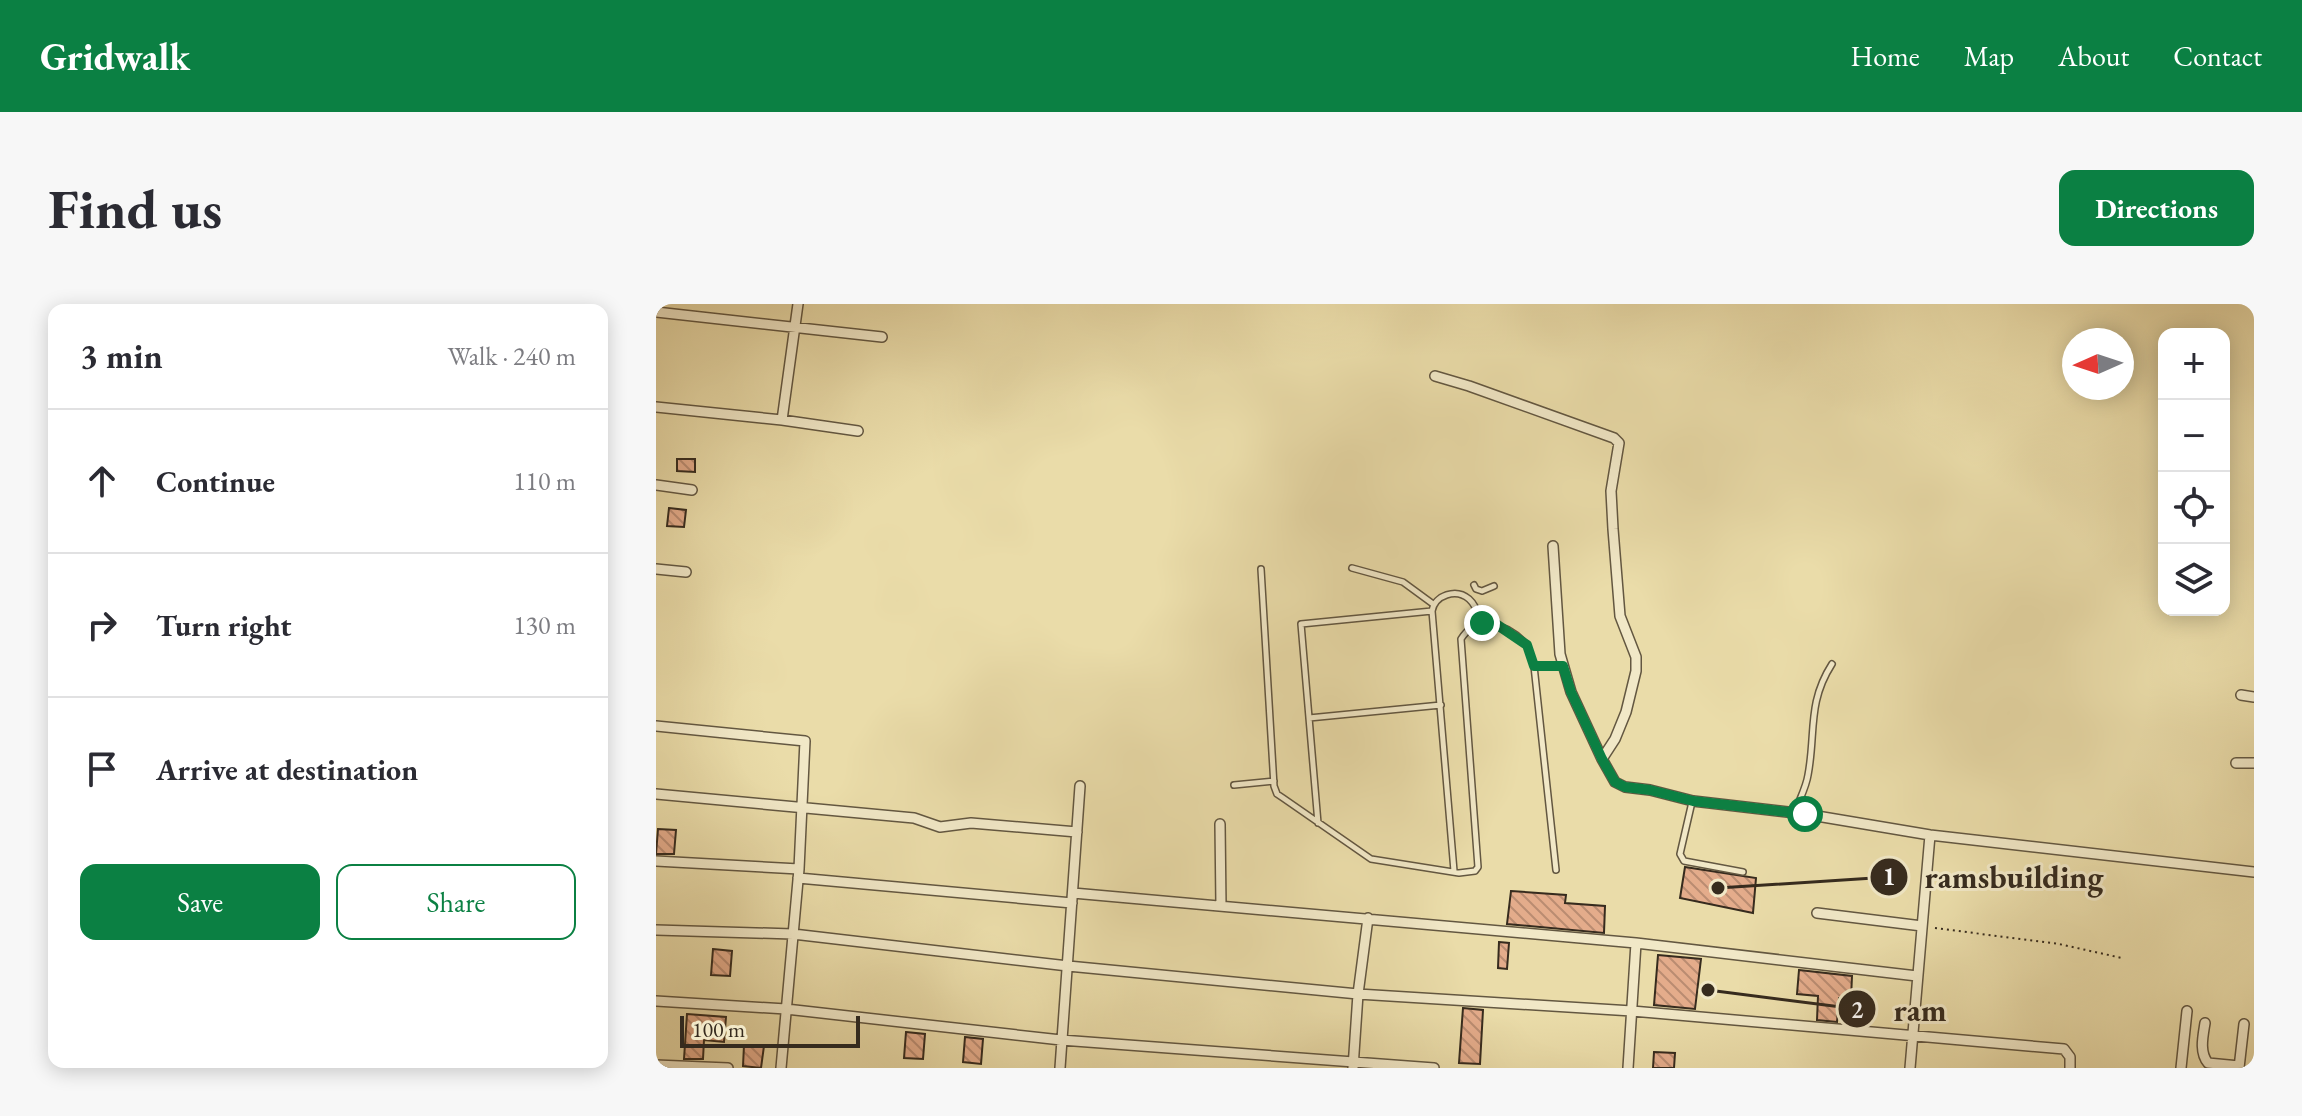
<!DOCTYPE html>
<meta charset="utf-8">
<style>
body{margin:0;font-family:"EB Garamond",serif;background:#f7f7f7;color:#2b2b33}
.controls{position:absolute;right:24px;top:24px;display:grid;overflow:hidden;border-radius:16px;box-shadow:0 4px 20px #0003}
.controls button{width:72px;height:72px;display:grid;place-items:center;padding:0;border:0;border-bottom:2px solid #e1e1e2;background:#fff;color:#2b2b33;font:40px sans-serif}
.compass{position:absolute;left:1406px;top:24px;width:72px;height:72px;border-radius:50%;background:#fff;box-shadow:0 4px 20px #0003;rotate:267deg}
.scale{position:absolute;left:24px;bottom:20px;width:180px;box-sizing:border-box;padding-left:8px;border:4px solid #362b1e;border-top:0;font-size:22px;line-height:28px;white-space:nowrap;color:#362b1e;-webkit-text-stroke:6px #f1e8c7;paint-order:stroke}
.stop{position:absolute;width:24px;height:24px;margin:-18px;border:6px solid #0b8043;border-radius:50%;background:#fff}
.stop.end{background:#0b8043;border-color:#fff;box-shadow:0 2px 8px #0008}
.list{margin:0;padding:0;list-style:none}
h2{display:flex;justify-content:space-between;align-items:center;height:104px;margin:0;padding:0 32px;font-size:34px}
h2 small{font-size:26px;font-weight:400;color:#7c7c81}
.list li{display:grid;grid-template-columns:52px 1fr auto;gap:24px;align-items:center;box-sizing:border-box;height:144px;padding:0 32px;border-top:2px solid #e1e1e2}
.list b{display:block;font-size:30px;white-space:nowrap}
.list em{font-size:26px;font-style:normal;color:#7c7c81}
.actions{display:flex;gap:16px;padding:24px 32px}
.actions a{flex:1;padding:18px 0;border:2px solid #0b8043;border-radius:16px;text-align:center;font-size:28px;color:#0b8043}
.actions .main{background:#0b8043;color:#fff}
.icon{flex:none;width:44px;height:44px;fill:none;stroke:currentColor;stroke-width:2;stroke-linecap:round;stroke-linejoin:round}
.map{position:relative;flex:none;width:1598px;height:764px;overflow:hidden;border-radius:16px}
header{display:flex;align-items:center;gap:48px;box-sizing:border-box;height:112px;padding:0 40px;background:#0b8043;color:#fff}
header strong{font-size:38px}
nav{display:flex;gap:44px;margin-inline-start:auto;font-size:28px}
.intro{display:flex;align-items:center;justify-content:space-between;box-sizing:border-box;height:192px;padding:0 48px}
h1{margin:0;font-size:56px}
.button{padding:20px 36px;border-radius:16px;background:#0b8043;color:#fff;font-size:28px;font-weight:700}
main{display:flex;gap:48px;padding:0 48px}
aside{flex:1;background:#fff;border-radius:16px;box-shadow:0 4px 20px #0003}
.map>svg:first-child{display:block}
.building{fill:url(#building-back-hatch);stroke:#362b1e;stroke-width:2}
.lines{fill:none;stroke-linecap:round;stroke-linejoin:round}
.service-casing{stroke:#635741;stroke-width:8}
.minor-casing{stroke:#635741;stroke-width:12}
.path{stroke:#362b1e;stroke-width:2;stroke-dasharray:2 4;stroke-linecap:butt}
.service{stroke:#f1e8c7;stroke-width:5}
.minor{stroke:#f1e8c7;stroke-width:9}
.route{stroke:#0b8043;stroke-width:10}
.leader{fill:none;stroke:#362b1e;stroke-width:3}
.callout-dot{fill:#362b1e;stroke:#f1e8c7;stroke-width:3}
.mark-label{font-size:24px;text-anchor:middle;font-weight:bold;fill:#fff}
.callout-label{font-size:32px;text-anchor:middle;font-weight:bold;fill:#362b1e;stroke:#f1e8c7;stroke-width:6;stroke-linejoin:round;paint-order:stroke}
</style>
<header>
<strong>Gridwalk</strong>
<nav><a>Home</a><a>Map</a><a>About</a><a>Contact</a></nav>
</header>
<div class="intro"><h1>Find us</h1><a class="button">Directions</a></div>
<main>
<aside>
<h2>3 min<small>Walk · 240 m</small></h2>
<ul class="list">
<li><svg class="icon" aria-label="ahead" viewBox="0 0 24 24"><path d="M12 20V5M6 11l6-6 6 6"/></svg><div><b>Continue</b></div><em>110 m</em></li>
<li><svg class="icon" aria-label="right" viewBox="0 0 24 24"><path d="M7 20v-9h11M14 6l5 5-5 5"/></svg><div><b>Turn right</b></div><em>130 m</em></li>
<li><svg class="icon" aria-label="arrive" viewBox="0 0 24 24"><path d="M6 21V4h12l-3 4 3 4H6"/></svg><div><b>Arrive at destination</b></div></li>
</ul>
<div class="actions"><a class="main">Save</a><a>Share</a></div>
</aside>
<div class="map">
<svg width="1598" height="764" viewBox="0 0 1598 764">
<defs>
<pattern id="building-back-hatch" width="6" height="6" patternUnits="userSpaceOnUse" patternTransform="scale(2)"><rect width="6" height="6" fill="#e4ac8b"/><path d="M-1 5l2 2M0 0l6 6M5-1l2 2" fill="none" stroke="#ba8c71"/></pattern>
</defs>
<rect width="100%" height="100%" fill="#eadca9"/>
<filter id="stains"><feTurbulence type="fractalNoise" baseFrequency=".0025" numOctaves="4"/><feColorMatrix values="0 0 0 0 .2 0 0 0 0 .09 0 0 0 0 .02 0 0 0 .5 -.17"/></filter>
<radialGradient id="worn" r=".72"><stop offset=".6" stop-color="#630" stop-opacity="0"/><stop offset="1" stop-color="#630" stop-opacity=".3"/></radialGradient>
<path class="building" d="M21,155H39V168L21,167Z
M13,204L30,206L28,223L11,222Z
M2,525L20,526L18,550H0Z
M1029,563L1100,574L1097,609L1024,594Z
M855,587L910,591L909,599L949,602L948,629L851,620Z
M843,638L853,639L851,665L842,664Z
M57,645L76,647L74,672L55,671Z
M1002,651L1045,655L1039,705L998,701Z
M1143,666L1196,672L1195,695L1183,694L1181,718L1161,716L1162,692L1141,690Z
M807,704L827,706L824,760L803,759Z
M31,710L70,713L68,738L48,736L47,755H28Z
M250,728L269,730L267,755L248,754Z
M309,733L327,735L325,760L307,758Z
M88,741L108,742L105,764L87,762Z
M998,748L1019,749L1018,764H997Z"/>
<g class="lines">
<defs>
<path id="service" d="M696,264L747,278L777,300
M605,265L618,482L621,490L627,494L715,555L803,569L819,567L822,563L805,335C821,309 851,320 869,339C874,345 875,355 878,362H906
M818,281L820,285L826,287L838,282
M878,362L900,566
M653,414L785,401
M578,481L618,477
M1036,498L1024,550L1028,557L1087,568
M1139,508C1143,496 1150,484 1152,471C1160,429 1151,399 1176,360
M662,519L645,320L776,307
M798,567L776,307C779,291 800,284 813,295C820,301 823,311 826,319"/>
<path id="minor" d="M0,8L226,33
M779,72L813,82L958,134L963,139L955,187L957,225L964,312L980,353V367L970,408L959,435L946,455
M0,103L126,116L202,127
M126,116L142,0
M0,181L36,186
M897,242L904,350L915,388L946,455L959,478L969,483L994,486L1037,497L1149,510L1274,531L1598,568
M0,265L30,268
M1585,391L1598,393
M0,422L149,437L143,565L125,764
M1580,459H1598
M0,490L258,514L284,523L315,519L421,528
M564,520L565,602
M0,557L143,565
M142,574L416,599
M417,589L980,639L972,764
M1161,609L1266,622
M0,626L137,630L412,662L702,690L976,707L1408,745L1414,753V764
M980,639L1261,672
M0,697L130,705L405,736L778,764
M1549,719C1547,732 1543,748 1552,759L1583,762
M0,761L72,764
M404,764L424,482
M697,764L702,690L712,614
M1254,764L1274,531
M1525,764L1531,707
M1583,764L1588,720"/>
</defs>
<use href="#service" class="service-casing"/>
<use href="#minor" class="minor-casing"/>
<path class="path" d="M1279,624L1403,640L1466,654"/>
<use href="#service" class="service"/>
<use href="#minor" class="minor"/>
</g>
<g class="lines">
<path class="route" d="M826,319L840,320L871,341L878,362H907L915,388L946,455L959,478L969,483L994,486L1037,497L1149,510"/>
</g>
<path class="leader" d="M1062 584L1233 573M1052 686L1201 705"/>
<g class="callout-dot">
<circle cx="1062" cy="584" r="8"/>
<circle cx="1052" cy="686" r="8"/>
<circle cx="1233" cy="573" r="20"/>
<circle cx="1201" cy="705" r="20"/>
</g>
<g class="mark-label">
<text x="1233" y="581">1</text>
<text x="1201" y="714">2</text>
</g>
<g class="callout-label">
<text x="1358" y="584">ramsbuilding</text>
<text x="1264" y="717">ram</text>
</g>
<rect width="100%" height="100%" filter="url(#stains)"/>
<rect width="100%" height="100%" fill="url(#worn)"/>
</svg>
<div class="controls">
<button>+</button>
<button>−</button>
<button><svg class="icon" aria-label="locate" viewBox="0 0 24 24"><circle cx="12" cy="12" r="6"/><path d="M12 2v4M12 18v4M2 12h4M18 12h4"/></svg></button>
<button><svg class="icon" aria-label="layers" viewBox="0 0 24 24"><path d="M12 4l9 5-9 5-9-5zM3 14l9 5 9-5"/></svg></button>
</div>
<svg class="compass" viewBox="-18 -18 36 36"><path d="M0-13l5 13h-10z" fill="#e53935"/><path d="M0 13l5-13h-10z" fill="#7c7c81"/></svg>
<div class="scale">100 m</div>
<div class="stop" style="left:1149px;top:510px"></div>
<div class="stop end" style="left:826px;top:319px"></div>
</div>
</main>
